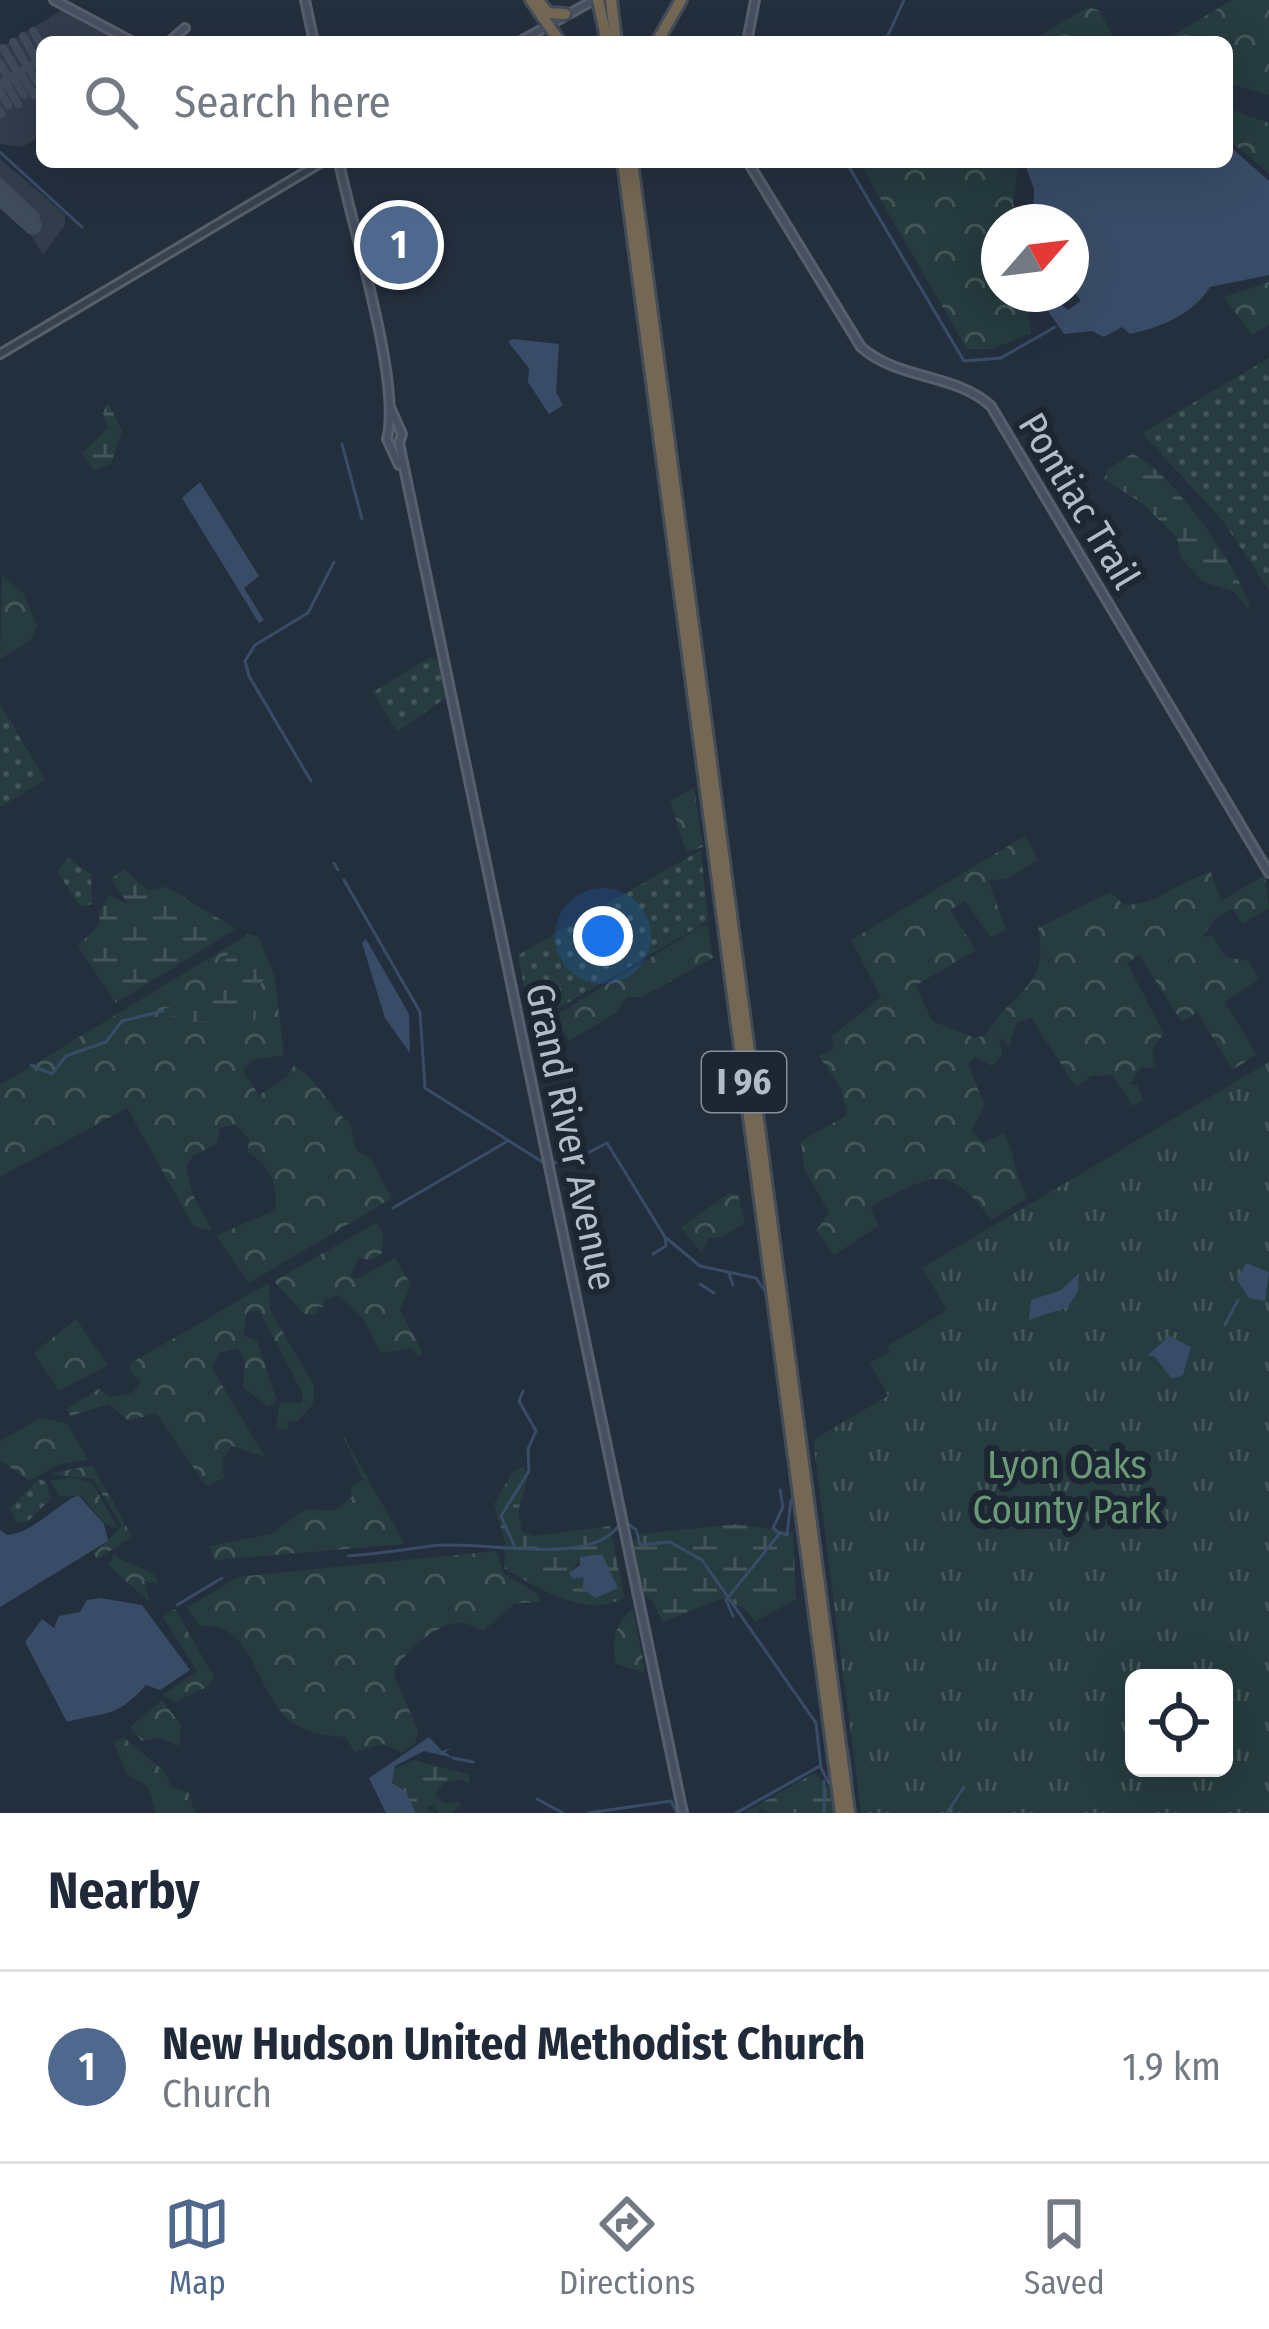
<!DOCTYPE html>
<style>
body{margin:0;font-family:"Fira Sans Condensed",sans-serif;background:#f2f2f3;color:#1f2937}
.controls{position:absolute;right:36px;bottom:36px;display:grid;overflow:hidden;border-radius:18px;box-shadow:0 12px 48px #0002}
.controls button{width:108px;height:108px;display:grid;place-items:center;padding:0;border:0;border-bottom:3px solid #e0e1e3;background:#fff;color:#1f2937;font:60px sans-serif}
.compass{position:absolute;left:981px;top:204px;width:108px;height:108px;border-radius:50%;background:#fff;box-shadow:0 12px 48px #0002;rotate:62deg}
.you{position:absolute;left:603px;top:936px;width:42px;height:42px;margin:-30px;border:9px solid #fff;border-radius:50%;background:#1a73e8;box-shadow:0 0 0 18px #1a73e833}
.badge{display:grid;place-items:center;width:78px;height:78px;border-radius:50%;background:#4f688e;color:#fff;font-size:39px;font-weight:700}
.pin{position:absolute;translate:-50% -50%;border:6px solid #fff;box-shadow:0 3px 12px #0006}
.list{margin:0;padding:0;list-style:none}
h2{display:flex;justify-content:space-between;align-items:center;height:156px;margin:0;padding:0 48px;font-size:51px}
h2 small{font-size:39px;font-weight:400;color:#747a83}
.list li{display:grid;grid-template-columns:78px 1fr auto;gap:36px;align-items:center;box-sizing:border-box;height:192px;padding:0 48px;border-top:3px solid #e0e1e3}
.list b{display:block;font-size:45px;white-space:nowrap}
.list p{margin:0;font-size:39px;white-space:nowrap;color:#747a83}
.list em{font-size:39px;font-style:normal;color:#747a83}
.icon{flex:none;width:66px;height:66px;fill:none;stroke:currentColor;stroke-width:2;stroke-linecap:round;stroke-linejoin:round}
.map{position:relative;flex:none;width:1269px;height:1813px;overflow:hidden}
.search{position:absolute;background:#fff;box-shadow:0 12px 48px #0002;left:36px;right:36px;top:36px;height:132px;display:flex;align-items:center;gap:30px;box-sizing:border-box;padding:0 42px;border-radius:18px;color:#747a83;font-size:45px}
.sheet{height:348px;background:#fff}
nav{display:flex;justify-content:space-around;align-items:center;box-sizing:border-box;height:168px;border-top:3px solid #e0e1e3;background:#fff;font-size:33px;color:#747a83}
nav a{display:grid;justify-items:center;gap:6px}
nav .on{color:#4f688e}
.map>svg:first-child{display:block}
.airport{fill:#323c4b}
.grass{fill:url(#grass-dots)}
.forest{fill:url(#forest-crowns)}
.wetland{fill:url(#wetland-marsh);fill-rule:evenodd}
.park{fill:url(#park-tufts);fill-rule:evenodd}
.water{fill:#394c67}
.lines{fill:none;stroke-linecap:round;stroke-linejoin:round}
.stream{stroke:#394c67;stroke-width:3}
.taxiway{stroke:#3f4a5a;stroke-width:8}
.runway{stroke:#3f4a5a;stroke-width:18}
.tertiary-casing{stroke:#565f6c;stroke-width:12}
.secondary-casing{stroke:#565f6c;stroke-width:12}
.motorway-casing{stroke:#434c59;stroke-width:16}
.tertiary{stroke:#38414e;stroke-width:6}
.secondary{stroke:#465061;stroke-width:6}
.motorway{stroke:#746855;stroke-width:10}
.labels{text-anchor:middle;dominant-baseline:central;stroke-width:12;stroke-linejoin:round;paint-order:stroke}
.shield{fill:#1d2633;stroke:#878f9c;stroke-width:3}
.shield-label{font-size:36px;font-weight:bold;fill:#b4bcc9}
.street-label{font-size:39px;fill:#b4bcc9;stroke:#1d2633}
.park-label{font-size:39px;fill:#6b9a76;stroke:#1d2633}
</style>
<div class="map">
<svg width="1269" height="1813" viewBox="0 0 1269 1813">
<defs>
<pattern id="grass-dots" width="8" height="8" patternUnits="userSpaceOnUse" patternTransform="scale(3)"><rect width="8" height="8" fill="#263c3f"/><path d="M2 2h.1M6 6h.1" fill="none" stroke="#435659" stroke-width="1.8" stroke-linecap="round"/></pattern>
<pattern id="forest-crowns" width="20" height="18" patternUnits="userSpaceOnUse" patternTransform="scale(3)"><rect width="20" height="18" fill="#263c3f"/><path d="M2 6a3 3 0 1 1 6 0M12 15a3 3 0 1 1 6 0" fill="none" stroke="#435659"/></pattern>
<pattern id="wetland-marsh" width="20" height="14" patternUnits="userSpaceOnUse" patternTransform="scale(3)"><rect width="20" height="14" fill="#263c3f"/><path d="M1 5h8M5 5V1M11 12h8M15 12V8" fill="none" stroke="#435659"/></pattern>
<pattern id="park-tufts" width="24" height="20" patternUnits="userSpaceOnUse" patternTransform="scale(3)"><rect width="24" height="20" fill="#263c3f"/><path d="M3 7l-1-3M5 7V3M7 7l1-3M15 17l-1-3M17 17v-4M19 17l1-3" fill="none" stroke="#435659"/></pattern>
</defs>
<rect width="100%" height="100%" fill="#242f3e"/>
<path class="airport" d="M63,9L125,42H42V135L22,147L0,144V48Z
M0,159L65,214V225L43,255L30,233L0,209Z"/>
<path class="grass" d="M1269,358V590L1222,520L1142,433Z
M431,657L439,661L447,697L397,732L373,692Z
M0,704L45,780L0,807Z
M701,850L708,921L531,1024L518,955Z
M69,858L91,875L92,904L80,907L57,871Z
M39,1479L46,1482L51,1499L27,1522L16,1523L10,1508Z"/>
<path class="forest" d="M1232,0H1269V95L1227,83V42H1162Z
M1088,7L1098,10L1117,42H1030Z
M1227,108L1269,123V173L1227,138Z
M859,162H1019L1013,203L1020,222H999V294H1024L1031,333L992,349H967Z
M1269,282V325L1252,335L1224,297Z
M2,576L23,593L37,625L32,639L0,659Z
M694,787L703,847L686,852L670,801Z
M1025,836L1038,860L1005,879L988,880L1006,929L991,938L965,901L950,910L976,950L916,985L932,1021L975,1038L986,1035C1013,988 1050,990 1038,928L1110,892L1124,905C1159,905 1177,881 1211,872L1221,901L1265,875L1269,908L1242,924L1233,909L1217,917L1202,937L1212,936L1226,957L1249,961L1259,979L1225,1002L1256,1054L1233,1070L1197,1012L1182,1022L1139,955L1127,963L1164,1034L1152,1048L1156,1068L1141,1067L1130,1084L1137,1085L1143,1100L1133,1106L1112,1075L1091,1076L1076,1087L1031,1018L1017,1023L1009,1046L999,1037L1002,1055L992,1066L976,1057L968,1064L985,1106L971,1130L983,1143L1004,1133C1016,1155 1012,1171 1028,1198L991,1220C947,1159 930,1176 870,1207L878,1226L834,1255L817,1230L829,1213L804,1168L801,1141L847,1115L841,1089L819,1056L833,1050L832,1036L881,997L851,940Z
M707,923L713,958L642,997H627L616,1013L569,1041L555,1016Z
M249,934L258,937L274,974L284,1055L253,1060L243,1071L259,1095L287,1077L294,1065C324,1086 325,1104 350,1123L357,1151L370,1158L392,1198L249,1283L216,1236L275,1210C278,1183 271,1167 248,1152L249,1139L234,1124L220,1128L217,1143L193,1156L186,1167L192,1193L212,1230L194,1227L127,1108L0,1177V1085Z
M729,1193L738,1195L745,1223L721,1237L708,1238L702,1253L681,1227Z
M376,1223L383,1234L382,1253L371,1260L359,1258L350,1276L357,1279L395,1258L411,1285L400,1310L423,1353L419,1357L411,1348L381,1353L362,1317L337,1295L324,1301V1308L318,1306L316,1315L304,1314L274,1281Z
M269,1283L270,1310L314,1386L313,1404L297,1422L287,1421L288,1430L276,1428L280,1402L301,1403L303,1394L259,1310L247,1312L243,1335L257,1341L277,1401L268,1407L243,1387L245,1361L238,1348L219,1353L212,1368L265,1457L232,1446L223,1459L224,1478L206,1486L156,1413L129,1421L109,1404L71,1416L66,1409L99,1389L110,1397L131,1393L141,1383L129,1370L131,1363Z
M76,1319L108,1365L59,1391L34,1353Z
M41,1418L68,1424L88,1460L60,1464L29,1481L0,1460V1441Z
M341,1432L405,1544L214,1560L210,1546L271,1534L306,1509C332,1508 326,1519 352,1497L350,1487L363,1480Z
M92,1465L132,1537L97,1559L94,1554L122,1526L93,1479L49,1474Z
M71,1477L92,1483L118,1529L105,1524L81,1495L60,1497L50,1481Z
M496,1551L504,1574L537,1593L540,1602L515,1603L483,1631C477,1629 471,1625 465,1623C442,1618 397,1656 394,1675L418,1731L415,1744L402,1753L383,1744L355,1752L345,1737C324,1735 301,1733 285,1716C255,1687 252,1621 200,1626L187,1608L237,1577Z
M114,1556L154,1574L159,1584L144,1581L150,1602L108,1565Z
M175,1609L214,1677L207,1687L174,1702L163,1695L197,1671L163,1617Z
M633,1609L645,1669L642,1672L616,1664C611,1644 614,1622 633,1609Z
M162,1700L181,1725L179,1746L159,1738L142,1741L130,1727Z
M123,1737L165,1772L171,1787L188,1792L195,1813H156L148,1787L127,1774L114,1743Z"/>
<path class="wetland" d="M108,402L122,431L111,464L94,470L82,453L108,428L103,413Z
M1132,454C1168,466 1246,576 1250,611L1233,591L1203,582L1181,558L1177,538L1143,504L1104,479L1108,469Z
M124,869L147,890L167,887L236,929L116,1003L78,946L100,924L99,912L109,895L129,905L111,879Z
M252,940L269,970L258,989L255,1021L195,1022L165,1014L164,1008C191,1010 222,979 229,949Z
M522,1467L529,1473L518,1512L522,1532L534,1536L610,1526L624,1597C590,1621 534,1586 504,1568L505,1541L494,1504L512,1473ZM601,1554L616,1586L593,1596L582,1589L584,1577L570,1573L582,1557Z
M736,1524L793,1532L796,1599L755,1622L745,1609L722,1598L663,1622L652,1600L643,1596L633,1540L642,1534Z
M414,1760L470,1775L469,1784L461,1779L444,1783L435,1793L444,1803L458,1802L464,1813L458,1806L452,1813H439L433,1805L425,1809L435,1813H416L404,1790L394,1786L390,1771Z
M814,1773L829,1787L833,1813H771L759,1808V1813H744Z"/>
<path class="park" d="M1269,1062V1813H861L813,1440L888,1396L870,1363L890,1352L887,1346L947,1310L922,1268ZM1134,1678H1224V1768H1134Z"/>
<path class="water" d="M1227,144L1269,181V275L1210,287C1193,314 1162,327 1130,334L1122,327L1104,337L1092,331L1064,334L1036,294H1050L1068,310L1081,301L1071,288V222H1033L1034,189L1024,162H1227Z
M513,339L559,344L556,392L563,405L549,414L528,382L529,368L508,342Z
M200,482L259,576L244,588L264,620L259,623L182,498Z
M366,939L409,1014L410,1053L385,1018L362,943Z
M1246,1263L1269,1272L1265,1301L1249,1298L1237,1280Z
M1079,1273L1078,1291L1068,1307L1029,1320L1031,1300L1061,1290Z
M1169,1336L1191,1347L1183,1375L1172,1379L1154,1356H1147Z
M78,1495L104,1524L108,1541L0,1607V1530L7,1535C35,1532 53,1507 78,1495Z
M602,1554L618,1588L596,1598L582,1589L584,1577L573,1579L569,1573L580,1565V1557Z
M100,1598L142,1605L190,1670L160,1690L146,1685C114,1720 106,1711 67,1722L25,1642L42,1619L54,1628L59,1616L80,1612L87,1600Z
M429,1737L442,1751L452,1748L445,1752L453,1758L424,1751L395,1766L392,1783L405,1791L416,1813H386L369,1778Z"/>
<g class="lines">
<path class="stream" d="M885,42L904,0
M0,152L82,227
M846,162L964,361L1001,358L1055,327
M342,444L362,519
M311,781L249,676L245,661L255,645L308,613L334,562
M334,863L338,870
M344,880L420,1012L425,1088L544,1163
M31,1065L52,1074L66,1056L106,1042L122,1021L163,1011
M541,1146L543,1161
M553,1162L566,1164L607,1143L665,1237L700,1266L756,1278L765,1291
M393,1208L506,1142
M653,1254L666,1246L665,1238
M729,1274L733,1285
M700,1284L714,1293
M1225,1325L1238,1300
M627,1523L636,1530
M637,1533L640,1545L670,1542L702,1560L816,1723L821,1768L829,1783
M779,1533L773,1528L783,1507L780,1490
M514,1545L501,1516L529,1471L528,1449L536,1431L519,1401L523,1391
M348,1556C375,1554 404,1550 431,1546C479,1539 590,1569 619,1525
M177,1605L222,1578
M733,1616L726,1600L780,1533L787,1535L791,1500
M848,1751L852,1780
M453,1758L473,1762
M824,1781V1813
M537,1799L563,1813
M684,1800L688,1813
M588,1813L671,1801L677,1813
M736,1813L820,1766
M947,1813L964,1787"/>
<path class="taxiway" d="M33,31L42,46
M23,36L42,69
M13,42L28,68
M71,42H75
M3,48L18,73
M0,63L9,79
M28,67L39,85
M20,72L34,95
M13,77L24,95
M5,81L18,104
M0,84L42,59
M0,91L8,105
M0,111L2,114
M0,182L36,216L32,226"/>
<path class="runway" d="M0,196L33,226"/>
<defs>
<path id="tertiary" d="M0,354L322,162"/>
<path id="secondary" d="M54,0L133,42
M305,0L314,42
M169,42L185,28
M519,42L594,0
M747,42L755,0
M339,162C352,227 402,384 387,439L399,465
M748,162L861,347C898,380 955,373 991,406L1269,873
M390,407L402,434L399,443
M399,443L683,1813"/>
<path id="motorway" d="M531,0L560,42
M598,0L607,42
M611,0L616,42
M540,3L548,13L565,14
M657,42L681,0
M623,162L841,1813
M632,162L849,1813"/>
</defs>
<use href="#tertiary" class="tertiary-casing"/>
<use href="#secondary" class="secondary-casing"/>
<use href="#motorway" class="motorway-casing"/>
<use href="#tertiary" class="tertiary"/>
<use href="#secondary" class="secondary"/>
<use href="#motorway" class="motorway"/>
</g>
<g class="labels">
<rect class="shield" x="702" y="1052" width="84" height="60" rx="9"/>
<g class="shield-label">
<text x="744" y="1082">I 96</text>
</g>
<g class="street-label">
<text transform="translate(1079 501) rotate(59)">Pontiac Trail</text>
<text transform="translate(571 1137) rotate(78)">Grand River Avenue</text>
</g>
<g class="park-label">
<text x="1067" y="1465">Lyon Oaks<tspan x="1067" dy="45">County Park</tspan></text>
</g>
</g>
</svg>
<div class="controls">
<button><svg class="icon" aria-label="locate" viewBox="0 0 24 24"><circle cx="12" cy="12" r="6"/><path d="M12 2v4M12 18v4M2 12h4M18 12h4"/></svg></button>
</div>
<svg class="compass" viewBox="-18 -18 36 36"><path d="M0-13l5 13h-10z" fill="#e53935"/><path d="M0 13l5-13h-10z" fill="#747a83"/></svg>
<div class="you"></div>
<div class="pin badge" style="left:399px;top:245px">1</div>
<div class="search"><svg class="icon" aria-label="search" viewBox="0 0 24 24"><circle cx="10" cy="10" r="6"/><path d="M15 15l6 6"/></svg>Search here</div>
</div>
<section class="sheet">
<h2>Nearby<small></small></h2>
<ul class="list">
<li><span class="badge">1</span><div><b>New Hudson United Methodist Church</b><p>Church</p></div><em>1.9 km</em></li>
</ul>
</section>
<nav>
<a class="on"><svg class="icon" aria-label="map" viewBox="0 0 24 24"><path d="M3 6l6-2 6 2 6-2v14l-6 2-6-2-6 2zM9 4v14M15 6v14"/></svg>Map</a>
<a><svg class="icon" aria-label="directions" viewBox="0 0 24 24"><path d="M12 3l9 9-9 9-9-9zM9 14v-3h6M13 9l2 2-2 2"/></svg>Directions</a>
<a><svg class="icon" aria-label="saved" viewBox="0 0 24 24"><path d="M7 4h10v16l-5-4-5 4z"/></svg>Saved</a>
</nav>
